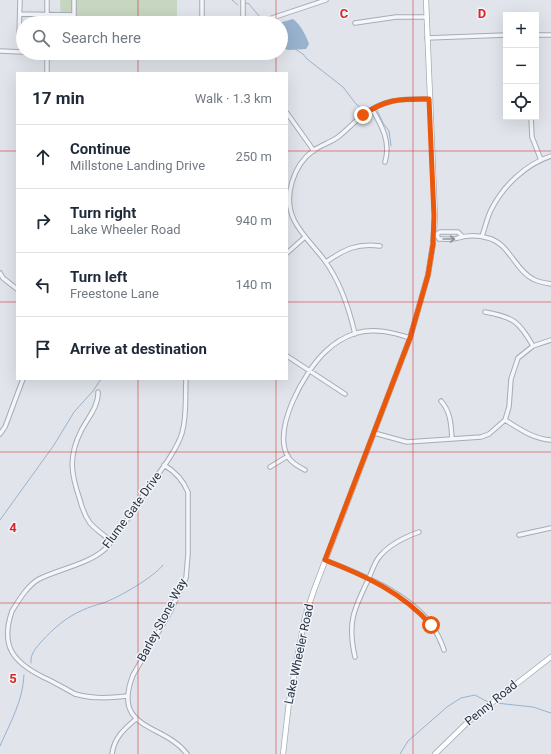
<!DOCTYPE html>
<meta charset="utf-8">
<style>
body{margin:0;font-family:Roboto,sans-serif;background:#f2f2f3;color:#1f2937}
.controls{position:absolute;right:12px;top:12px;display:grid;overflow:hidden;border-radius:0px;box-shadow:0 4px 16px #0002}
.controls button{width:36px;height:36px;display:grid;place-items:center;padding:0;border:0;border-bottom:1px solid #e0e1e3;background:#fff;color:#1f2937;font:20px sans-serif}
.stop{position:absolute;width:12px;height:12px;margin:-9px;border:3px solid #ea580c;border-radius:50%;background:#fff}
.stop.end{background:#ea580c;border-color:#fff;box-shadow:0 1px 4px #0008}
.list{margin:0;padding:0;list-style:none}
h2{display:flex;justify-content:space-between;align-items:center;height:52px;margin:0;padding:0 16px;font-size:17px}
h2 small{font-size:13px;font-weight:400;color:#747a83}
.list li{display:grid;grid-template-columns:26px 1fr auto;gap:12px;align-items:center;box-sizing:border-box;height:64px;padding:0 16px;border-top:1px solid #e0e1e3}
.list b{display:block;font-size:15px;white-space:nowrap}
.list p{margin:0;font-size:13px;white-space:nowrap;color:#747a83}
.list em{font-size:13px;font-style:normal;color:#747a83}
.icon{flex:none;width:22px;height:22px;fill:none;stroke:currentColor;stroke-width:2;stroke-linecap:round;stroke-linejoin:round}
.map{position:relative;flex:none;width:551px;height:754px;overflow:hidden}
.search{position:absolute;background:#fff;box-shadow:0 4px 16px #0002;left:16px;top:16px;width:272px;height:44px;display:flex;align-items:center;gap:10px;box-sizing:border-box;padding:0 14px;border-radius:22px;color:#747a83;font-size:15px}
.panel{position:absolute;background:#fff;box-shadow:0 4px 16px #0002;left:16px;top:72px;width:272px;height:308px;border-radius:0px}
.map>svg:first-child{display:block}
.green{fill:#c6d6c1}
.water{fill:#99b2ce}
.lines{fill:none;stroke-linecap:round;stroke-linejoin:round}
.stream{stroke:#99b2ce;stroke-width:1}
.street-casing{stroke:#a6acb6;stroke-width:5.5}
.secondary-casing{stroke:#a6acb6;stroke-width:6}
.street{stroke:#f4f6f9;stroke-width:3.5}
.secondary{stroke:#fff;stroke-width:4.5}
.oneway{stroke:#8e949e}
.route{stroke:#ea580c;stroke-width:5}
.grid{fill:none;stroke:#d62828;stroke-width:1;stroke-opacity:0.55}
.labels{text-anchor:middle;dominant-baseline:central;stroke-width:3;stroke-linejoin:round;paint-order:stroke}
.street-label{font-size:12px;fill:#283244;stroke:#f1f4f8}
.grid-label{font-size:13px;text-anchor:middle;font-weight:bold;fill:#d62828;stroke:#f1f4f8;stroke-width:3;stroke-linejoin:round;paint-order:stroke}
</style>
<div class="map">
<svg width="551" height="754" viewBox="0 0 551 754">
<rect width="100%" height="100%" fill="#e1e5eb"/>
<path class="green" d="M60,0H177V23H61Z"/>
<path class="water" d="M293,19C300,24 306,35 309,44L306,49L288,50L281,48V23H279Z"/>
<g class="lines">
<path class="stream" d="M232,0L238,5
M245,4L248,3L260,17
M295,49L303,54L307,59L343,87L356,104L360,107
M377,110L383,123L389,131L391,146
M0,520L54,445L74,412L93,391L101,379
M31,663C30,654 36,648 41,642C53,629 66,617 83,610C89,607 96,605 103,603C118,598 154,577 163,565
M496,703L533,707L551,713
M0,746C10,723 23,701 24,675
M400,754L408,741L447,707L461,698L475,695L488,702"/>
<defs>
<path id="street" d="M20,14L74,15
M47,23V0
M74,23V0
M202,23V0
M243,23V0
M257,23L326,0
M355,23L396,17H426
M536,35H551
M19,38L20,0
M427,38L506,35
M0,51L23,52
M110,53H154
M47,73V53
M372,109C382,126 391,142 385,162
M287,113L314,151
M531,117L532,137L541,160
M436,235L440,232H458L462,236
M437,235L439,239C445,239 453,240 458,238C467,235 478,235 488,238C509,243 515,270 533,279C538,282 545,283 551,284
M482,236C485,228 487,218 491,210C503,186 526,164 551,156
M287,253L305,237
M326,262C345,249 357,243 380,246
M0,273L3,278L17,289
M485,312C513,317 519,321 533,346
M355,334C349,308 341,283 325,261C315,247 302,236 294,220C283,197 293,165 314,150C322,145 331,142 338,137C347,130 354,122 363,115C385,98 403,99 429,99
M287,356L345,394
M98,392C99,406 87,419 81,431C68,457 71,474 80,500C82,508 85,516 90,523C96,530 104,535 111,541
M441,401C451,412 451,425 452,439
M505,420C520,429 533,439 551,440
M374,433L407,442L481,437L489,434L505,420L509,407L511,379L518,358L533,346L551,340
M0,434L5,427L23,379
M164,465C176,472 183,480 188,492V554L186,578L170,612L133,675C111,731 164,723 187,754
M270,467L288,456
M305,470C299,467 292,463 288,457C272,429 304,372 325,352C333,344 344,337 356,333C375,328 392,332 410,338
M519,535L551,528
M325,560C361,574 408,593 432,625C437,633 441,641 444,650
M355,657C347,622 354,609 369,578C372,571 375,561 380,556C390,544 405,537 419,532
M127,696C109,698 93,699 75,694C64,688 54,682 43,677C13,662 0,646 12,611C19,600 27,586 39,579C59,569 89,564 105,549C118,536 131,513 142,497C154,479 176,453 182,433C187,416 185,397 186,379
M112,754C114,738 124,729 136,719"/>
<path id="secondary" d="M283,754L289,702L305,617L314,590L410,338L428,275L433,244L435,217L426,0
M435,754L471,719L551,657"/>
</defs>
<use href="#street" class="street-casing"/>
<use href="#secondary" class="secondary-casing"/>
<use href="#street" class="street"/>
<use href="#secondary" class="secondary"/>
</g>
<defs><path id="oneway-shaft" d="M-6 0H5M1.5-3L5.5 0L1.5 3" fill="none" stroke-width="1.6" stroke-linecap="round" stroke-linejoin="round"/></defs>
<use class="oneway" href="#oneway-shaft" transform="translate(449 239)"/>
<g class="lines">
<path class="route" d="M363,115C387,98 401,99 429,99L434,216L433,244L428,275L410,338L325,560C364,575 403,593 431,625"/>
</g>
<path class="grid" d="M138,0V23M276,0V23M413,0V754M138,53V73M276,53V73M0,151H17M287,151H551M0,302H17M287,302H551M138,379V754M276,379V754M0,452H551M0,603H551"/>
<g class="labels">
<g class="street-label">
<text transform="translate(132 510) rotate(-54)">Flume Gate Drive</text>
<text transform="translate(162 620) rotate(-62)">Barley Stone Way</text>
<text transform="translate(299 654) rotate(-78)">Lake Wheeler Road</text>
<text transform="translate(491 703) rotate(-39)">Penny Road</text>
</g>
</g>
<g class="grid-label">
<text x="344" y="18">C</text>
<text x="482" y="18">D</text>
<text x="13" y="532">4</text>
<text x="13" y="683">5</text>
</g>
</svg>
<div class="controls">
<button>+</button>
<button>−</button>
<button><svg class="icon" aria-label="locate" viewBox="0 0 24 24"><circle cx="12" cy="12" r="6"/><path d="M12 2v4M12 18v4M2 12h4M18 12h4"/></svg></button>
</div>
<div class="stop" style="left:431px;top:625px"></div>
<div class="stop end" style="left:363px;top:115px"></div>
<div class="search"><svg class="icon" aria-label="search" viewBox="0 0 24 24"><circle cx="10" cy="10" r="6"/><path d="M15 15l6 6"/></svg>Search here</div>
<section class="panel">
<h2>17 min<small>Walk · 1.3 km</small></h2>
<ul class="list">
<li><svg class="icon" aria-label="ahead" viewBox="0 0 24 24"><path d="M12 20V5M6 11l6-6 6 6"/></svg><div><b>Continue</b><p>Millstone Landing Drive</p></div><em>250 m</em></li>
<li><svg class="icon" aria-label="right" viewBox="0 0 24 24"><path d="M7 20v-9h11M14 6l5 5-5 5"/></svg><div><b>Turn right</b><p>Lake Wheeler Road</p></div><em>940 m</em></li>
<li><svg class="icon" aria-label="left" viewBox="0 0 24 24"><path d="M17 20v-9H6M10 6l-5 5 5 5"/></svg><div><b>Turn left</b><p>Freestone Lane</p></div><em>140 m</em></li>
<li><svg class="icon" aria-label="arrive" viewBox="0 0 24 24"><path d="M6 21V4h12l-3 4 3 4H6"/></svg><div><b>Arrive at destination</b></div></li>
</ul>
</section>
</div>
